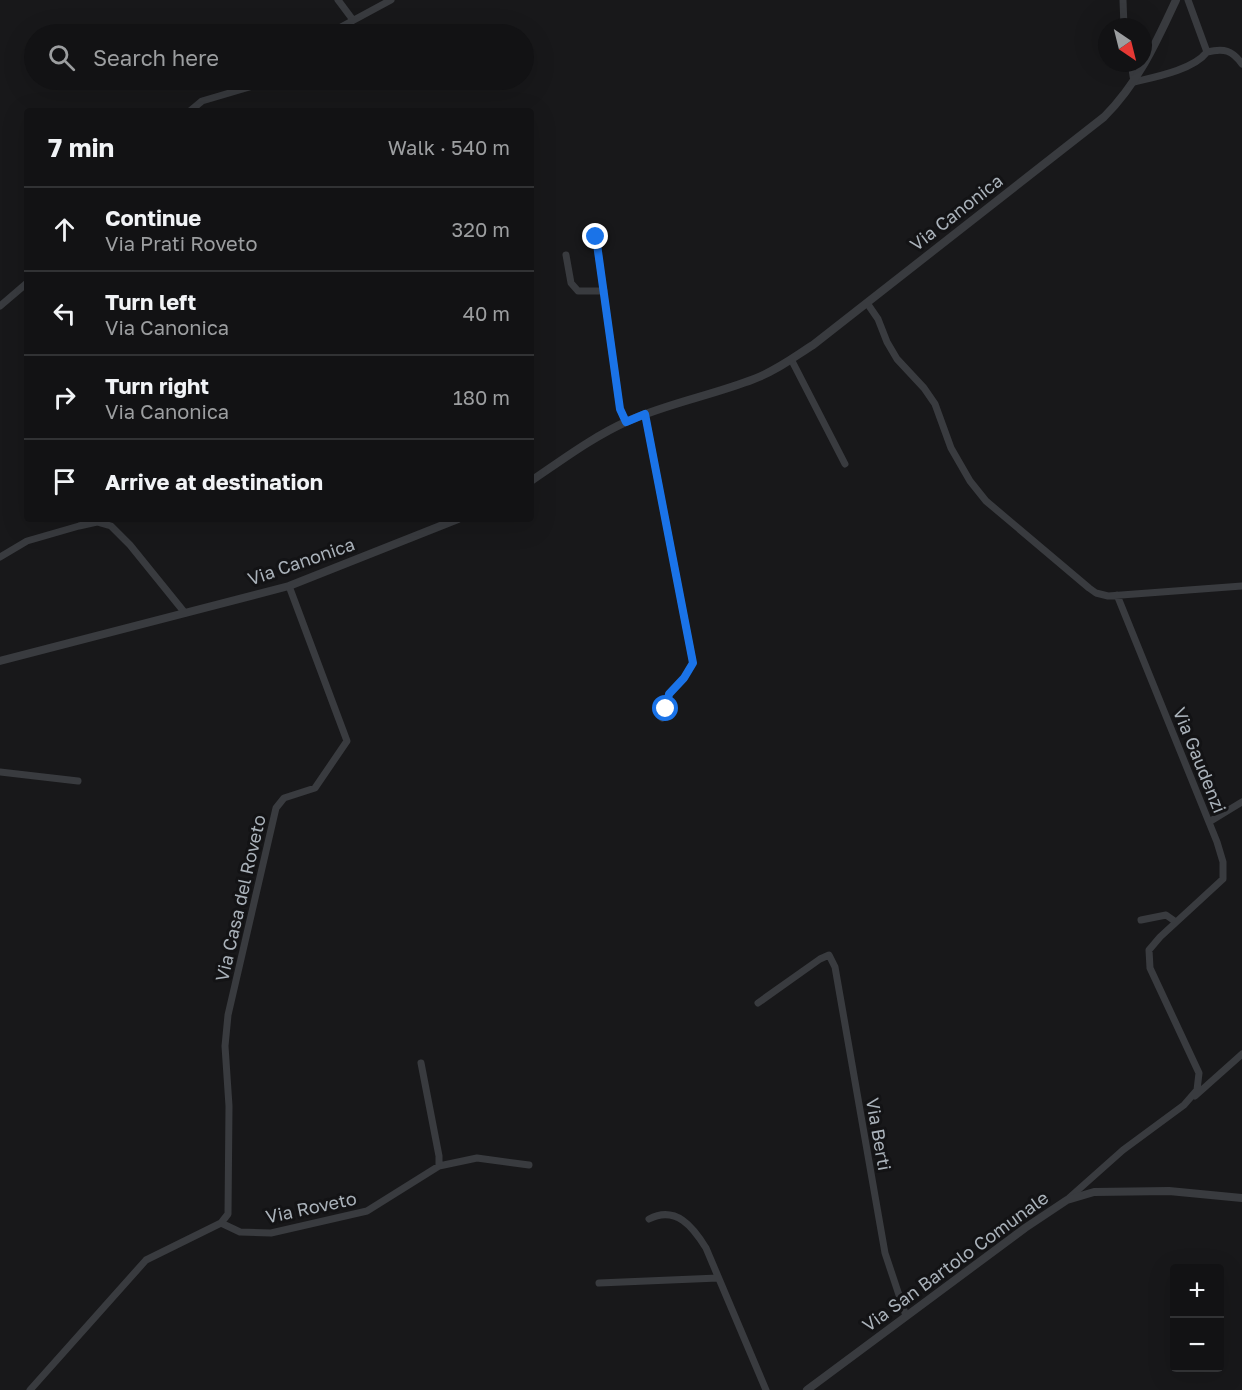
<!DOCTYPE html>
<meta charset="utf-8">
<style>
body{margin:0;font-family:"Golos Text",sans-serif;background:#1f2022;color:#f1f3f6}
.controls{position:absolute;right:18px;bottom:18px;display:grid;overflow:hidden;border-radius:6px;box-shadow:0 6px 24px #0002}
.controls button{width:54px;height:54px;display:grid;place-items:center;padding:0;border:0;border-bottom:2px solid #313234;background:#121214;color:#f1f3f6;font:30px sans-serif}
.compass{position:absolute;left:1098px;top:18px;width:54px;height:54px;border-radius:50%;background:#121214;box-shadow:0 6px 24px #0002;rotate:145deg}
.stop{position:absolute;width:18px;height:18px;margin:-14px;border:4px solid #1a73e8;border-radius:50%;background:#fff}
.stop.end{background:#1a73e8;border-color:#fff;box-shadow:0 2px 6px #0008}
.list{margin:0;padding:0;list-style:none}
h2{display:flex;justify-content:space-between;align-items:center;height:78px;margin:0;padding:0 24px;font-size:26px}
h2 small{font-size:20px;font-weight:400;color:#9c9ea0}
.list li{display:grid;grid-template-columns:39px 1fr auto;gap:18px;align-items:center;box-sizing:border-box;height:84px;padding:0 24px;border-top:2px solid #313234}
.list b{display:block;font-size:22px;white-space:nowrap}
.list p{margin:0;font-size:20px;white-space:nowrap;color:#9c9ea0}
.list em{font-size:20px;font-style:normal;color:#9c9ea0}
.icon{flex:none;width:33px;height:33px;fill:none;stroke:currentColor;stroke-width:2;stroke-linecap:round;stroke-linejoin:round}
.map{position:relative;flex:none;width:1242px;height:1390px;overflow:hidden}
.search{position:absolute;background:#121214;box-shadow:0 6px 24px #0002;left:24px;top:24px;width:510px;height:66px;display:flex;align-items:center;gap:15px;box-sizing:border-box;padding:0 21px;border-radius:33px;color:#9c9ea0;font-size:22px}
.panel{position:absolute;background:#121214;box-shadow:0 6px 24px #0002;left:24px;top:108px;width:510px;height:414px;border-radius:6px}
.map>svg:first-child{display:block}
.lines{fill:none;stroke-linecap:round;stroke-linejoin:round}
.minor{stroke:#393b3f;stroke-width:7}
.tertiary{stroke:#393b3f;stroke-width:8}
.route{stroke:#1a73e8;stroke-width:8}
.labels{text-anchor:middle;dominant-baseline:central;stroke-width:6;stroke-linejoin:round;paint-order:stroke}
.street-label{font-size:18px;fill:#aab2ba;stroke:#131315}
</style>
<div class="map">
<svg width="1242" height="1390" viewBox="0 0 1242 1390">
<rect width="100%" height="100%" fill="#18181a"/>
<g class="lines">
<path class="minor" d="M338,0L353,20
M1123,0L1124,27
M1188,0L1207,52
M328,34L391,0
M1207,52C1224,48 1232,50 1242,64
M1131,63L1134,82C1155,77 1193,70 1207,52
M190,111L202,101L253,86L262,80
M596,237L620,409L626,422
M566,255L571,283L578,291H604
M867,303L878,319L887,342L897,359L924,388L935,404L951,448L970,481L986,501L1089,588L1096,593L1108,596L1242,586
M0,306L27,283
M791,359L845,464
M645,414L693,663L684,678L669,694L666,709L662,718
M0,557L27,541L79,526L97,522L111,526L130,545L185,613
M0,772L78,781
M1209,822L1242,802
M1141,920L1166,915L1176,922
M758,1003L820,959L829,955L835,967L885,1253L906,1316
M421,1063L439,1156V1166
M1195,1096L1242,1054
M1069,1198L1123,1150L1184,1105L1197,1090L1199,1073L1150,968L1149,950L1160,937L1223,879V862L1217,842L1117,595
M649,1219C676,1205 693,1227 706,1248L766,1390
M221,1223L228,1214L229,1106L225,1046L228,1015L276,808L284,798L315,788L347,741L289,586
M599,1283L718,1278
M30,1390L146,1260L221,1223L240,1232L271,1233L367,1211L439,1166L477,1158L529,1165"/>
<path class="tertiary" d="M531,481C562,460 594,436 628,421C669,403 713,395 754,379C776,371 794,357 813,345L1104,117C1138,83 1156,43 1176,0
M0,661L289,586L458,519
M807,1390L1025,1228L1067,1200L1094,1192L1169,1191L1242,1198"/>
</g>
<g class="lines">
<path class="route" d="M596,237L620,409L626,422L645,414L693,663L684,678L669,694L666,709"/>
</g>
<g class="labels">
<g class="street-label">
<text transform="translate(956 212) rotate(-38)">Via Canonica</text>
<text transform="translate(301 561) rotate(-19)">Via Canonica</text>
<text transform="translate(1200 760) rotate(68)">Via Gaudenzi</text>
<text transform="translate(240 898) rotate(-77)">Via Casa del Roveto</text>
<text transform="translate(879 1134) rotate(80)">Via Berti</text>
<text transform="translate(311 1207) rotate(-12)">Via Roveto</text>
<text transform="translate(955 1261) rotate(-36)">Via San Bartolo Comunale</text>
</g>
</g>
</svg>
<div class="controls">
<button>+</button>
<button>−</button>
</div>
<svg class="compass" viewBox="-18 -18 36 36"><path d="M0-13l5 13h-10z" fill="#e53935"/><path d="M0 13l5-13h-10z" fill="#9c9ea0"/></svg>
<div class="stop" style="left:666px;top:709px"></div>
<div class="stop end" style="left:596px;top:237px"></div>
<div class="search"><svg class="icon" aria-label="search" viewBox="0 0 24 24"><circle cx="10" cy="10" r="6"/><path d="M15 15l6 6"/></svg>Search here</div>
<section class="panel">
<h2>7 min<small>Walk · 540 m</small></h2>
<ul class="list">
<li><svg class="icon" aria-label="ahead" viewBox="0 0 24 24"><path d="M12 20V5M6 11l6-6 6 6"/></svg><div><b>Continue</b><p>Via Prati Roveto</p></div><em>320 m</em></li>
<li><svg class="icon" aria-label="left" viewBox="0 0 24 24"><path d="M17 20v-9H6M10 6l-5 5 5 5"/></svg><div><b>Turn left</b><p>Via Canonica</p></div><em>40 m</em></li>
<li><svg class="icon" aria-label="right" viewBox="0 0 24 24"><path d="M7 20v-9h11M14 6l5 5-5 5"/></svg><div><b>Turn right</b><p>Via Canonica</p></div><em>180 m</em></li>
<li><svg class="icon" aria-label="arrive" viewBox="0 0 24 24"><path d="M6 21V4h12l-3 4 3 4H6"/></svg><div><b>Arrive at destination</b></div></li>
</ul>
</section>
</div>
